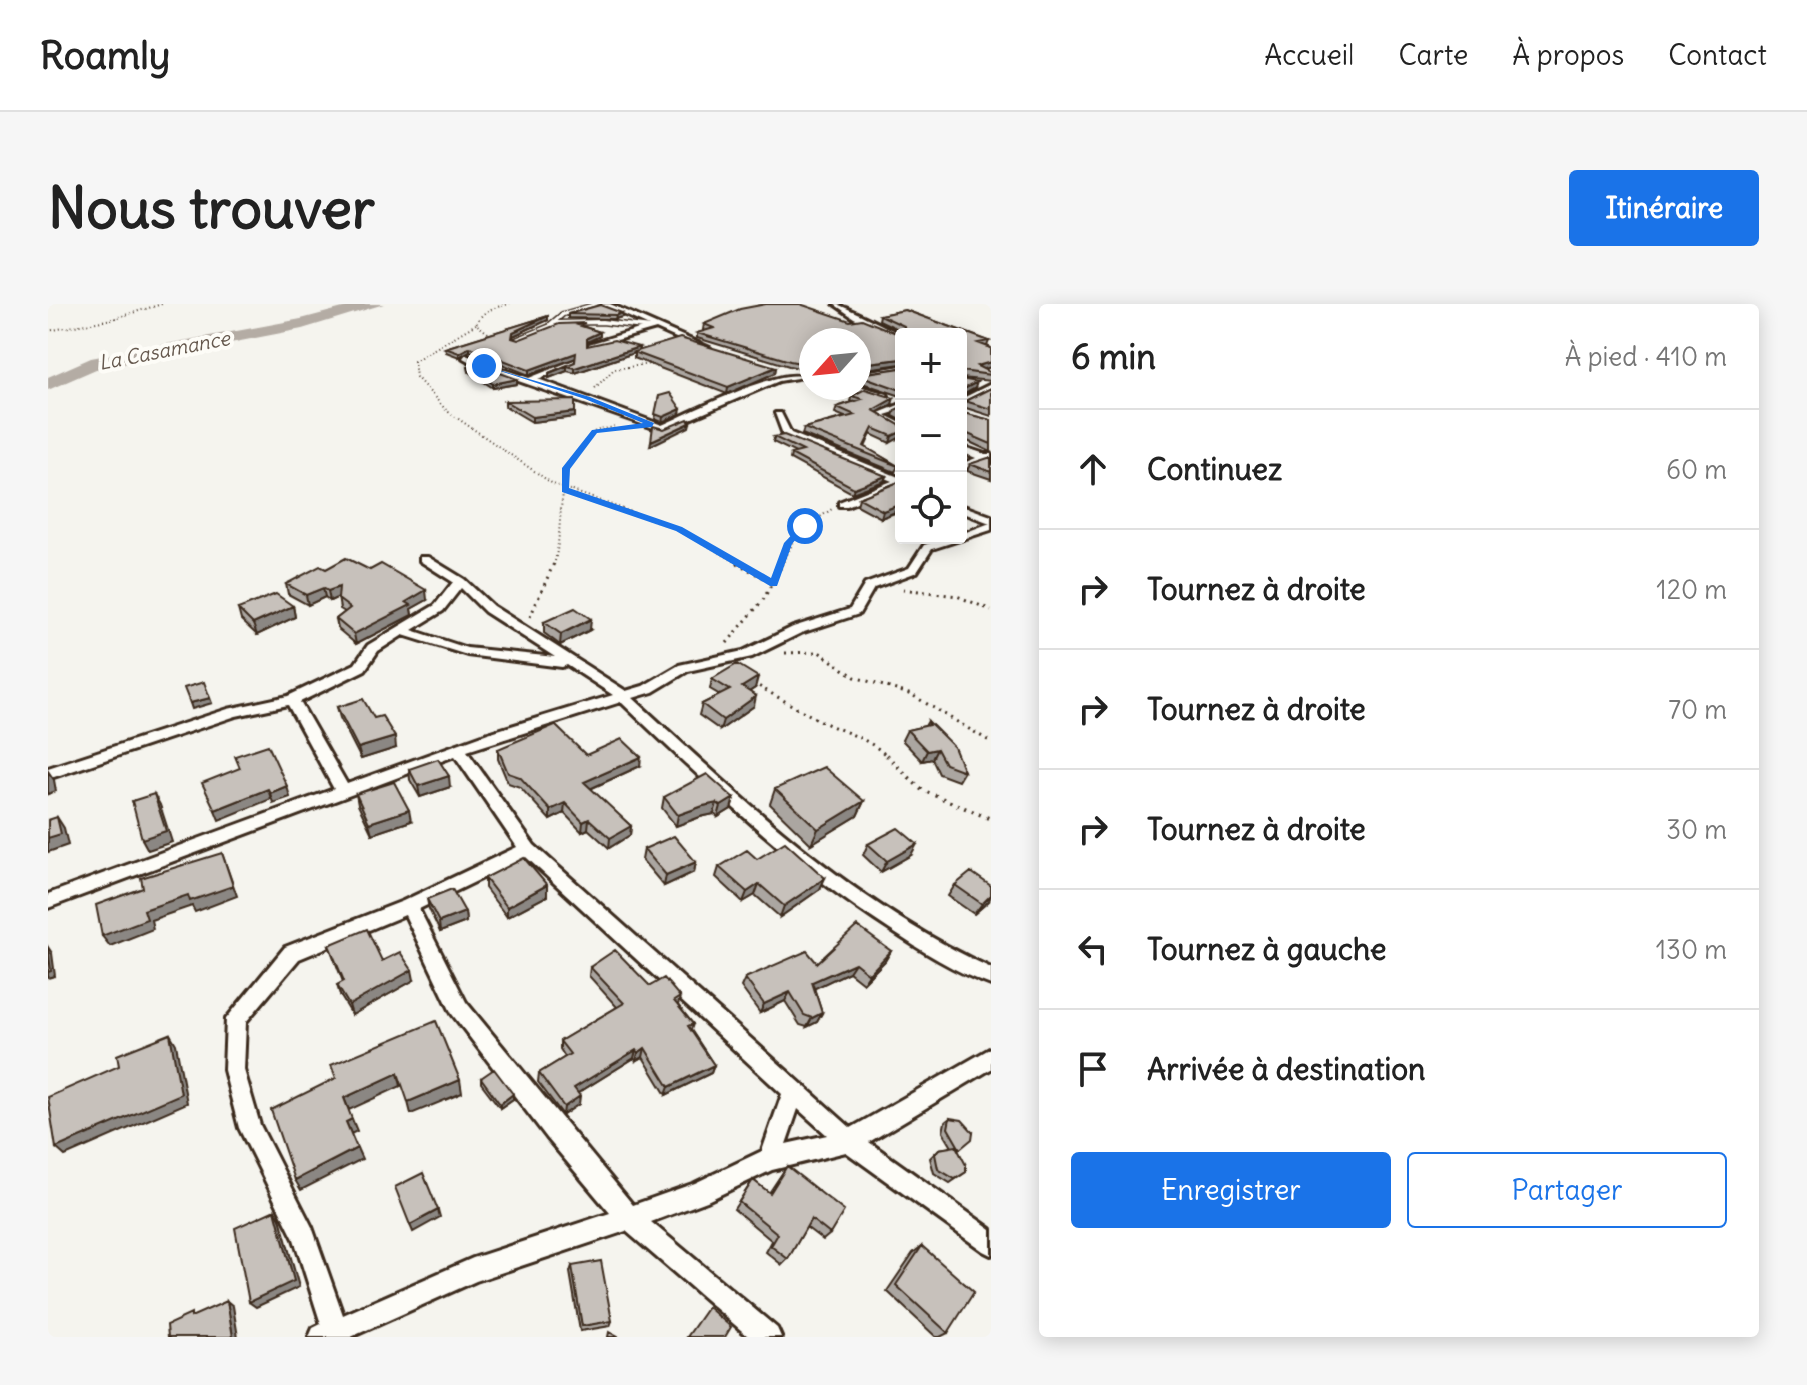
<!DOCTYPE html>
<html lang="fr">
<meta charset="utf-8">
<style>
body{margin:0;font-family:Delius,sans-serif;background:#f6f6f6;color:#222}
.controls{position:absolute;right:24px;top:24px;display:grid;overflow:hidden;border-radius:8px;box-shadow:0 4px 20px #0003}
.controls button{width:72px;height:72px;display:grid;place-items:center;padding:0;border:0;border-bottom:2px solid #e0e0e0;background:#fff;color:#222;font:40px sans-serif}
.compass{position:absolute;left:751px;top:24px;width:72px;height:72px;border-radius:50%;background:#fff;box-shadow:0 4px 20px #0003;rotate:243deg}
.stop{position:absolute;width:24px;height:24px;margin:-18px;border:6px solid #1a73e8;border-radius:50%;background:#fff}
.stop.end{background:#1a73e8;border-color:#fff;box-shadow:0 2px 8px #0008}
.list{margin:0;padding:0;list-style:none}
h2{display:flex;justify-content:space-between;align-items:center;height:104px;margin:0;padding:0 32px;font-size:34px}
h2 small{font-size:26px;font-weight:400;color:#767676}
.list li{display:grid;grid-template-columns:52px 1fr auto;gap:24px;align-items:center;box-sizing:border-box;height:120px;padding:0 32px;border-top:2px solid #e0e0e0}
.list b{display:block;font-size:30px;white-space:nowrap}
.list em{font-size:26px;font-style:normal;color:#767676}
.actions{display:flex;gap:16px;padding:24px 32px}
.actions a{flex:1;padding:18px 0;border:2px solid #1a73e8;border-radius:8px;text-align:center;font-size:28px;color:#1a73e8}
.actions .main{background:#1a73e8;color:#fff}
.icon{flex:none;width:44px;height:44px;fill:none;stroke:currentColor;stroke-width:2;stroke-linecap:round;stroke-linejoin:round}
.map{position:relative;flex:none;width:943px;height:1033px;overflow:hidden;border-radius:8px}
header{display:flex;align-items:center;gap:48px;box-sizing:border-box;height:112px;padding:0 40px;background:#fff;border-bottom:2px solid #e0e0e0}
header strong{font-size:38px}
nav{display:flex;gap:44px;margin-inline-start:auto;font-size:28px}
.intro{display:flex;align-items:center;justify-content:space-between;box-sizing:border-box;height:192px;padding:0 48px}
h1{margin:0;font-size:56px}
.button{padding:20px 36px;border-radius:8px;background:#1a73e8;color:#fff;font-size:28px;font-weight:700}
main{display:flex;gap:48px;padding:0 48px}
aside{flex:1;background:#fff;border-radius:8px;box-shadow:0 4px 20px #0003}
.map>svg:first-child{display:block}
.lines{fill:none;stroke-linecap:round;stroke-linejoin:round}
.river{fill:#b4aca4;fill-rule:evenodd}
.lane-casing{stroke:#3b2a1e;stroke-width:7}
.street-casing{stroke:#3b2a1e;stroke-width:6}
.path-far2{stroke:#3b2a1e;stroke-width:2;stroke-dasharray:1 3;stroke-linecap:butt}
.path-far1{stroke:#3b2a1e;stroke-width:3;stroke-dasharray:2 5;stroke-linecap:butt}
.path{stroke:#3b2a1e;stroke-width:4;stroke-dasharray:2 6;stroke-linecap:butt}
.lane{stroke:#fdfcf7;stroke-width:4}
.street{fill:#fdfcf7;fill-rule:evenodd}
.wall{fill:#aba6a1;stroke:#3b2a1e;stroke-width:2}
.shaded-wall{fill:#8b8783;stroke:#3b2a1e;stroke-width:2}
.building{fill:#c7c1bb;stroke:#3b2a1e;stroke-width:2}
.route{fill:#1a73e8}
.labels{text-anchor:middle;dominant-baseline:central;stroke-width:8;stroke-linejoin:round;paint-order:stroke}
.far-water-label{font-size:20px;font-style:italic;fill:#65584d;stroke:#fdfcf7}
</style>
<header>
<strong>Roamly</strong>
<nav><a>Accueil</a><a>Carte</a><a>À propos</a><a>Contact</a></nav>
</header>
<div class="intro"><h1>Nous trouver</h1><a class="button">Itinéraire</a></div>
<main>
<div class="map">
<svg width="943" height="1033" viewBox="0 0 943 1033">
<rect width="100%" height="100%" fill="#f5f4ee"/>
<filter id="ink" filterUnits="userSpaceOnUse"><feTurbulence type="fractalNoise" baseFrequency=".0125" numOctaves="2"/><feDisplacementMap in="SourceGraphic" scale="16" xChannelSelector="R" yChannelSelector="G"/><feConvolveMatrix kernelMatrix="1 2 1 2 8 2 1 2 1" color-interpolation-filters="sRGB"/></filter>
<g filter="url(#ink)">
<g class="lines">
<path class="river" d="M310,0H336L254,25L48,65L0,86V73L43,54L253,15Z"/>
<defs>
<path id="lane" d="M503,20L515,10L550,0
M468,36L510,19L554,18L603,24"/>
<path id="street" d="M553,0H562L662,44L655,46L608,25L541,44V40L601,22Z
M786,0C794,0 840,25 853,30V35L806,14Z
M418,50L439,60L481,74L526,56V60L490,75L614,121C641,109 732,63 755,73L731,77L614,127L433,64L415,54Z
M853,62V66L811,73V69Z
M943,80V85L913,101V95Z
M811,82L839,90L840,92L836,94L808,86Z
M853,100V106L837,111L853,119V126L826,111Z
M727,109H733L743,129L853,174V180L799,202H791V198L844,177L736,133Z
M913,142L937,150H943V159L937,157L913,166V160L928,154L913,148Z
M913,201L943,212V226L884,245L869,268L826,284L811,310L753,329L704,353L640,367L605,388L585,394C697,497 803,599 943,664V681C907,668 874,647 842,626C741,561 659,480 573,398L419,447L486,541L803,824L943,744V765L821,838L943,925V951L935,947L798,848L724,866L659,897L603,918L729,1024L733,1033H701L578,927L428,977L303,1033H261L265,1024L273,1020L246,935L191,824L176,766L178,715L237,643L355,597L469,543L407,452L0,604V590L286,485L240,401L188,412L0,475V464L180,405L240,392L307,360L320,341L387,301L405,278L372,257V253H380L416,275L445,302L578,387L595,382L631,361L695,347L745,323L802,305L817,280L861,264L876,241L900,234H913V230L942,219L913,208ZM413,284L437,308L507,353L419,344L364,326L395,307ZM355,331L419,351L514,363L519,361L565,391L440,429L299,480L252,398L317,366L330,347ZM478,553L734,790L714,847L647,879L585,901L418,698L371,605ZM357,611L404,710L499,834L562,909L425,954L295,1011L264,923L212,821L196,766L198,718L251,655ZM750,805L779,831L738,840Z"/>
</defs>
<use href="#lane" class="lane-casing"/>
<use href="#street" class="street-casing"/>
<path class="path-far2" d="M428,20L366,57L368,73L399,107L505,180L631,225L693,261
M0,27L64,15L114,0
M440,29L428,20C435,6 447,3 462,0
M547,84L566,65L609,59
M506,261C512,238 511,218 514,196C516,183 520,177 518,164L547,127L566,123
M734,261L750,228L784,205"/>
<path class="path-far1" d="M689,259L726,280
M855,285L909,292L943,306
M482,313L506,259
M679,339L715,296L735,259
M737,349L771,348L807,373L864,391L943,438
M705,379C728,392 750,405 773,417C797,429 819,433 840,453"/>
<path class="path" d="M838,451L874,486L943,515"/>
<use href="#lane" class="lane"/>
<use href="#street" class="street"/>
</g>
<path class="wall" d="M552,1L574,13L567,15L520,14V10Z
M857,6L941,37L939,42L943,44V63L935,65L943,69V77L913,74V30H854V27L831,16L832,11Z
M500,12V16L465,32V35L470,36L537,23L552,28V32L539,38V42L591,43V46L728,63L727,69L679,90L586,54V49L527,69L519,67L501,74V69L527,58L528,54L481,71L422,47L411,53L398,48L397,44Z
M802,17L853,31V60L811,66L763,36V65L761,66L741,62L649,34V29L658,27L655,26L656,20Z
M420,63L469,80L445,84L421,68Z
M853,64V92L811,78V68L813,70Z
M913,75L927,84L914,91L915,109L943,116V148L913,134Z
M943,84V112L915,103L917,97Z
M611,92L632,110L614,118L607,115Z
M804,92L844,100L829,108L853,122L842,139L823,130L817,143L850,162L847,168L754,130L756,124L797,113L787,109L789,103L804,98L802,97Z
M457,97L527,113L484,118L457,102Z
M853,103V116L845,112L847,106Z
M726,133L838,172L836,177L804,189L742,155L743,150L748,149L725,138Z
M943,154V175L919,167L922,160Z
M853,177V207L833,214L809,201L811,194Z
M278,265L379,296L363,305L364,311L308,340L290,325L288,315L297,308L292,305L290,293L282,297L277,293L260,301L240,290L238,280Z
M245,302L247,313L209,331L193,316L190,305Z
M496,318L542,326L512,341L496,329Z
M664,375L707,384L701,388L706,402L672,426L651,411L654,400L672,391L662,385Z
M289,403L326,414L348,444L313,455L292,414Z
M880,417L916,467L910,477L891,470L884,455L874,457L854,436L859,426L877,422Z
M450,445L538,451L592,462L542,485L583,522L582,531L561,544L540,525L534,528L516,509L502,516L472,483L460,479L450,455Z
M361,465L402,483L372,493L362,476Z
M727,485L816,497L809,512L763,540L722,500Z
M308,490L363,517L324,530L310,501Z
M616,493L686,494L683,505L670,513L666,510L652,513L628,522L614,504Z
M820,540L863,551L833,568L815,551Z
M596,545L648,558L646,568L616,582L594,556Z
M709,555L772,585L732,613L707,591L695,598L668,573L671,563Z
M437,574L499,581V592L459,613L437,584Z
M907,581L941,597L926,610L900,592Z
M379,595L417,608L418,618L392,628L381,605Z
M281,641L334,657L366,676L304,711L292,691L289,681L295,678Z
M843,647L837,657L815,679L801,668L766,684L774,709L769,718L759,723L752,721L737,697L712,709L693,683L697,674L769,659Z
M542,663L602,682L632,693L630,701L645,720L643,726L666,761L663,769L618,791L595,753L588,757L586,754L530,789L531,800L515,811L490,778L491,769L517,753L512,745V737L569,703L541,672Z
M433,774L465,795L452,804L433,779Z
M902,814L925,828L910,846L918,868L902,879L886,869L882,854L891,845L904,843L895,828L897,818Z
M739,862L782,930L775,936L758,923L740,955L734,961L718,948L724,937L686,905L705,876L721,889Z
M874,942L900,1029L892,1033H888L839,987L865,949Z
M524,962L564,1017L562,1022L532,1027L522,968Z"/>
<path class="shaded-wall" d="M574,9V13L567,15L568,11Z
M500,12V16L465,32L464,39L465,28Z
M552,28V32L539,38V34Z
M422,43V47L411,53V49Z
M591,43L590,48H586V49L527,69V64Z
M528,49V54L481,71V66Z
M853,55V60L811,66L812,60Z
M943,58V63L927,68L929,62Z
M519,62V67L501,74V69Z
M728,63L727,69L679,90L680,83Z
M469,75V80L445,84V80Z
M929,78L927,84L913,92L914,86Z
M846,94L844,100L823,112L825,106Z
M633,105L632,110L614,118L615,113Z
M527,108V113L484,118V113Z
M642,119L641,123L602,142L603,137Z
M853,128V133L842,139L844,132Z
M838,172L836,177L804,189L806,184Z
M853,200L852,206L833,214L835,207Z
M291,283L293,292L282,297L280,287Z
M275,284L277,293L260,301L258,291Z
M378,286L379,296L363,305L364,311L308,340L306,330Z
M245,302L247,313L209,331L205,320Z
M543,315L542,326L512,341L513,330Z
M710,373L707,384L691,394L694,383Z
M708,392L706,402L672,426L675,416Z
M162,394L164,399L144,405L142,399Z
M347,433L348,444L313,455L310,444Z
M889,445L884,455L874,457L879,447Z
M593,453L592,462L535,488L536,478Z
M0,467L6,476L8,487L0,490Z
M401,472L402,483L372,493L370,482Z
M239,482L242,493L225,499L222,489Z
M220,485L223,495L171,516L167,506Z
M106,490L112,501L124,538L100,546L94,535Z
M686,494L683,505L670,513L673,502Z
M816,497L809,512L763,540L770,525Z
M517,499L516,509L502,516V506Z
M669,499L666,510L652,513L628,522L630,511L655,502Z
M361,506L363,517L324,530L321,519Z
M9,513L16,524L20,541L0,548V534Z
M541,515L540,525L534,528L535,518Z
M583,522L582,531L561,544L562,534Z
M869,540L863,551L833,568L839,557Z
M174,549L189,592L147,608L144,602L103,616L105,625L62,642L54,632L96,606Z
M648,558L646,568L616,582L618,571Z
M777,574L772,585L732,613L736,602Z
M711,580L707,591L695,598L699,588Z
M499,581V592L459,613V603Z
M943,591L941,597L926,610L934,600Z
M417,608L418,618L392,628L391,618Z
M0,643L4,649L7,672L0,674Z
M843,647L837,657L815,679L821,670Z
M807,659L801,668L759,688L764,678Z
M364,666L366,676L304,711L301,701Z
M742,688L737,697L712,709L716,700Z
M774,709L769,718L759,723L764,714Z
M122,730L128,740L139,799L17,852L8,844Z
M597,744L595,753L588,757L590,749Z
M588,746L586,754L525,792L526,784Z
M666,761L663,769L618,791L621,783Z
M350,769L353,782L301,806L296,794Z
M412,776L414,789L363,810L360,798Z
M465,790V795L452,804V800Z
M532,792L531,800L515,811L516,803Z
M304,815L309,827L303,830L298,818Z
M309,844L314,855L253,886L247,876Z
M227,906L232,914L251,983L208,1003L201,998Z
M390,906L392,913L365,928L362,921Z
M179,997L185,1002L190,1033H185Z"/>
<path class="building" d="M718,0H752L802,17L814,15L853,31V55L812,60L811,64V36H763L762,61L742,57L649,29L666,24L656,20L692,5Z
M552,1L574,9L568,11L520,10Z
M857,6L941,37L930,39L943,44V58L929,62L943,69V71L913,67V74V30H856V22L832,11Z
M500,12L465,28L464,34L470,36L511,20L537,19L530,21L552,28L539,34V42L566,36L591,43L527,64L519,62L501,69L527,58L528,49L481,66L422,43L411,49L397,44Z
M632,34L728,63L680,83L586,48Z
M430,61L469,75L445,80L420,63Z
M853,64V86L811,71V68L813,70Z
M913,75L929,78L914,86L915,109L943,116V140L913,127Z
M943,84V105L917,97Z
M817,85L846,94L825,106L853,122V128L844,132L825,124L816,142L850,162L756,124L807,111L789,103L814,95L804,92Z
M622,89L633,105L615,113L607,110L611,92Z
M527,96V108L484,113L457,97Z
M640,115L642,119L603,137L605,122L616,125Z
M736,131L838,172L806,184L743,150L755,147L726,133Z
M940,154H943V168L922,160Z
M853,177V200L835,207L811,194Z
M298,254L322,266L333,260L378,286L358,298L363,301L306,330L288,315L302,304L290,295L291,283L280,287L275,284L258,291L238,280L272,262L278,265Z
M228,290L245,302L205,320L190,305Z
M527,304L543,315L513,330L496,318Z
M689,360L710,373L694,383L708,392L675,416L654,400L682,386L664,375Z
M156,378L162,394L142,399L136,384Z
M315,395L326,414L334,412L347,433L310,444L289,403Z
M880,417L906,443L916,467L897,460L889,445L879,447L859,426L881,421Z
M507,421L538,451L574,435L593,453L536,478L583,522L562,534L541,515L535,518L517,499L502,506L472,473L460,469L450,445Z
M220,441L239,482L222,489L220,485L167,506L154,479L192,464L187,452Z
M390,455L401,472L370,482L361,465Z
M776,463L816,497L770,525L727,485Z
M659,470L686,494L673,502L669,499L655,502L630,511L616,493Z
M346,478L361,506L321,519L308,490Z
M106,490L118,527L94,535L84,497Z
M9,513L13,530L0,534V516Z
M850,524L869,540L839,557L820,540Z
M626,532L648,558L618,571L596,545Z
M737,538L777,574L736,602L711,580L699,588L671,563L699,546L709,555Z
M174,549L185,582L142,597L140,591L96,606L99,615L54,632L48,601L95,584L93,574Z
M476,554L499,581L459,603L437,574Z
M923,568L943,582V591L934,600L907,581Z
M404,585L417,608L391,618L379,595Z
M809,622L843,647L821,670L807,659L764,678L774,709L764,714L756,711L742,688L716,700L697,674L759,647L769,659Z
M319,625L334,657L352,648L364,666L301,701L289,681L296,677L281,641Z
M0,644L3,667L0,668Z
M567,646L602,682L616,674L632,693L626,697L645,720L640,722L666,761L621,783L597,744L590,749L588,746L526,784L532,792L516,803L491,769L522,750L512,737L576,699L542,663Z
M388,717L412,776L360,798L350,769L296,794L304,815L298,818L309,844L247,876L223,806L288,774L283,761Z
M122,730L133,790L8,844L0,793L71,762L69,751Z
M446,765L465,790L452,800L433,774Z
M902,814L914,816L925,828L924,835L912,845L900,824Z
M908,842L918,861V868L907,875L890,865L887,850L891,845Z
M739,862L796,907L782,930L763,915L740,955L723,942L730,930L691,898L705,876L722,889Z
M375,869L390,906L362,921L347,883Z
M227,906L246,977L201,998L187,924Z
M874,942L926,988L900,1029L848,981Z
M553,957L564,1017L534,1022L524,962Z
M179,997L185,1033H120L119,1021L143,1010V1013Z
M660,1003L683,1023L677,1033H639Z
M561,1028L570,1033H560Z"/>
</g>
<path class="route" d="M434,61L542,93L606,119L604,123L549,129L522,165L521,184L634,223L723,274L736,239L754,220H760L744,240L729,282H722L628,227L514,188V164L544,126L595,119L537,95Z"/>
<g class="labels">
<g class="far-water-label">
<text transform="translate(116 46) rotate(-11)">La Casamance</text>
</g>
</g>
</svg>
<div class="controls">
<button>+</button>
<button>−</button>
<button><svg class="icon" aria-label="locate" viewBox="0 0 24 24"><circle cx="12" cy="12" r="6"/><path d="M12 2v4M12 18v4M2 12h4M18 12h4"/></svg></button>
</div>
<svg class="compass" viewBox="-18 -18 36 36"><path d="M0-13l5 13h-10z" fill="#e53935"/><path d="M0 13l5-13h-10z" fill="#767676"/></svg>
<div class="stop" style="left:757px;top:222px"></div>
<div class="stop end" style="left:436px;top:62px"></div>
</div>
<aside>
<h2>6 min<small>À pied · 410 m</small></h2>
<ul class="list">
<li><svg class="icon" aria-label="ahead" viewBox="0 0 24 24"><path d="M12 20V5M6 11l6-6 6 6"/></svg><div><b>Continuez</b></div><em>60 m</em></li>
<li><svg class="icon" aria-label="right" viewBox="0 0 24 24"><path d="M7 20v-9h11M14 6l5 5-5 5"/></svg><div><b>Tournez à droite</b></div><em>120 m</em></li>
<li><svg class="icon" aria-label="right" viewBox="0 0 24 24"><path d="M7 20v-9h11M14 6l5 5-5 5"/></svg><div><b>Tournez à droite</b></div><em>70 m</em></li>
<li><svg class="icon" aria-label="right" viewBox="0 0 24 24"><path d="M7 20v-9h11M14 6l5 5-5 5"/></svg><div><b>Tournez à droite</b></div><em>30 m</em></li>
<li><svg class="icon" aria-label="left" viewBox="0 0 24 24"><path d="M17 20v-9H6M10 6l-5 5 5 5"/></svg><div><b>Tournez à gauche</b></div><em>130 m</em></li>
<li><svg class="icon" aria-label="arrive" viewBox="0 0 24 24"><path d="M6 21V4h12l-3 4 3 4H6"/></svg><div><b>Arrivée à destination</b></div></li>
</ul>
<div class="actions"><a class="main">Enregistrer</a><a>Partager</a></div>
</aside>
</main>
